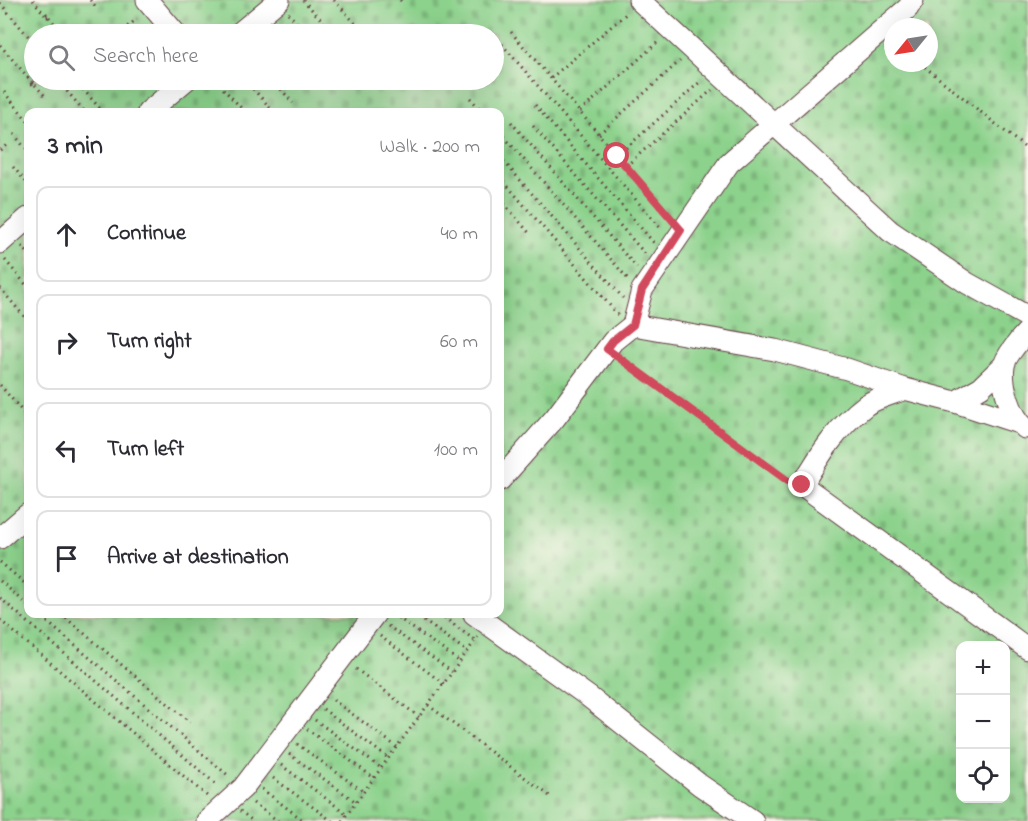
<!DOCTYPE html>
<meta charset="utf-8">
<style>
body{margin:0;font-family:"Indie Flower",sans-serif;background:#f2f2f3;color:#2b2b33}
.controls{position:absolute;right:18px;bottom:18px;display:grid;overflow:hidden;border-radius:12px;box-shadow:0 6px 24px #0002}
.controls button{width:54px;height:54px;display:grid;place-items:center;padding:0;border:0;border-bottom:2px solid #e1e1e2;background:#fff;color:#2b2b33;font:30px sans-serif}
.compass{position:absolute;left:884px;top:18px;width:54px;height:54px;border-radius:50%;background:#fff;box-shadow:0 6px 24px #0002;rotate:240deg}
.stop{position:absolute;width:18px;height:18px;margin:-14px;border:4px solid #d1495b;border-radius:50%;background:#fff}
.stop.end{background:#d1495b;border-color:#fff;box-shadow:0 2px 6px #0008}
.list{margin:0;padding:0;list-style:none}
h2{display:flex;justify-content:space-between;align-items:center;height:78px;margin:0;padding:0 24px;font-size:26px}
h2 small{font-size:20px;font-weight:400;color:#7c7c81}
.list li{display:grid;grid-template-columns:39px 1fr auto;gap:18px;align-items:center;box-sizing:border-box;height:96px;margin:0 12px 12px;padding:0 12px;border:2px solid #e1e1e2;border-radius:12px}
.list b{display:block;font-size:22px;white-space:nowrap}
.list em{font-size:20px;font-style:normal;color:#7c7c81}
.icon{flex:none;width:33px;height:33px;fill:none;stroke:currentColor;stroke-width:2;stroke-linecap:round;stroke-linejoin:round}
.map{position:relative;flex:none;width:1028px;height:821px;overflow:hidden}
.search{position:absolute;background:#fff;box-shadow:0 6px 24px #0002;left:24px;top:24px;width:480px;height:66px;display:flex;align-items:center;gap:15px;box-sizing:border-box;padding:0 21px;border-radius:33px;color:#7c7c81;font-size:22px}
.panel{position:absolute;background:#fff;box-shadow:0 6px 24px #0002;left:24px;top:108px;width:480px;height:510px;border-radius:12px}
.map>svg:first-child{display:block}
.cemetery{fill:url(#cemetery-stones);stroke:#6b785c;stroke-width:1.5;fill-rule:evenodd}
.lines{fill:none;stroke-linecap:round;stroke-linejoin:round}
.minor-casing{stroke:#643d44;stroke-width:23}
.path{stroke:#643d44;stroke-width:3;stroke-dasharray:1.5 4.5;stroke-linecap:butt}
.minor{stroke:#fff;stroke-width:21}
.route{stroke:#d1495b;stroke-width:8}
</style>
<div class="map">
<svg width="1028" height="821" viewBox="0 0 1028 821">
<defs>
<pattern id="cemetery-stones" width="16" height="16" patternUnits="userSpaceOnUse" patternTransform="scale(1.5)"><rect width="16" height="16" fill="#8cd28c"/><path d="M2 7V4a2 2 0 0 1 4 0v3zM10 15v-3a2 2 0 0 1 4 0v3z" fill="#7ab479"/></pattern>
</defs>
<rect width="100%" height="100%" fill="#fbf7ec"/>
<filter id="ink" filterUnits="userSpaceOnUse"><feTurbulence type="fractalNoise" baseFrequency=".0167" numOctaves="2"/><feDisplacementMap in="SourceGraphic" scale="12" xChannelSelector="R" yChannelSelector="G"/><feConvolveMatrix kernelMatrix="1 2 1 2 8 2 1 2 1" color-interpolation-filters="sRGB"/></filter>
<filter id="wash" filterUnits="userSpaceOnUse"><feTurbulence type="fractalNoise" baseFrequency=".008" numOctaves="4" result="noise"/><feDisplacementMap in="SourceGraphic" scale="24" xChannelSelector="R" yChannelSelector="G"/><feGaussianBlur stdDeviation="1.35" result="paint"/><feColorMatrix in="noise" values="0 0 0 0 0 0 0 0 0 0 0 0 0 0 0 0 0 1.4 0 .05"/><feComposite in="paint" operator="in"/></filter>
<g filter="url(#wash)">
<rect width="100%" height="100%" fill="#f6e9d3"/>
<path class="cemetery" d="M0,0H1028V821H0ZM893,27H929V63H893ZM34,34H494V80H34ZM28,112H500V614H28ZM960,646H1006V798H960Z"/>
</g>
<g filter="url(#ink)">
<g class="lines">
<defs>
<path id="minor" d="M147,0L176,34
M639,0L890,231L967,283L1028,317
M238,34L279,0
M148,112L186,80
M0,243L28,218
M633,325L775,350L847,369L905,389L955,402L1019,423
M905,389C893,394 876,398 866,405C838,426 819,456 802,485L1028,649
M955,402L981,387L1004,365
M1025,428C1011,416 1001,385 1004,366C1005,357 1021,338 1028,331
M500,480L555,418L613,341L633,325L642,290L729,163L881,31L908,8L913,0
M0,538L28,514
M474,614L589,697L700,785L753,821
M207,821L243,788L375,614"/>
</defs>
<use href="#minor" class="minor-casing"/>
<path class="path" d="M33,0L45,15
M90,0L96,7
M303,0L325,24
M334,0L365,34
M400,0L404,4
M0,3L34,43
M288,13L307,34
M46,14H49L48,17H46Z
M49,17L63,34
M273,27L279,34
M511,32L670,217
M118,34L137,19
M494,35L662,230
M0,45L32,82
M920,63L1028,150
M551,78L627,13
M75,80L103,112
M215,80L245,112
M245,80L274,112
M273,80L293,103
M319,80L322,83
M33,82L35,83L34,85L32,84Z
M59,82L85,112
M35,85L46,97
M4,92L28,121
M470,98L483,112
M535,105L654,243
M457,108L461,112
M580,112L659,41
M511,122L637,268
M533,126L646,255
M500,132L628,279
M14,134L28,152
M599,134L680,61
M0,150L9,143
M617,156L701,81
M500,157L623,298
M626,166L712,90
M13,167L28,184
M500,177L618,315
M500,199L531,235
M22,246L28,253
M5,260L28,287
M0,288L28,321
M622,359L786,479
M0,385L28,418
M0,562L28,586
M0,581L28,605
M0,598L218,786
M38,614L230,777
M61,614L190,722
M393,614L460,662
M414,614L468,652
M439,614L476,641
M0,620L207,796
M388,626L452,672
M380,636L444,684
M356,669L419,717
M333,700L397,747
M428,705L551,797
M323,709L388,758
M315,720L381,768
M307,729L374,778
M297,744L364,792
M289,754L356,802
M281,765L347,814
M273,778L332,821
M262,789L304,821
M253,803L278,821
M240,811L253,821
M342,821L478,637"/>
<use href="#minor" class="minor"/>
</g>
</g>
<g class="lines" filter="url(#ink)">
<path class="route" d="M617,156L681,230L642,290L633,325L613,341L607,349L788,481L802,485"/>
</g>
</svg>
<div class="controls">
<button>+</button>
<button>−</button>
<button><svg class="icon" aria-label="locate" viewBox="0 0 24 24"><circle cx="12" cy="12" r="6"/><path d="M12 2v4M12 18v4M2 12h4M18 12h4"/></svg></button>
</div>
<svg class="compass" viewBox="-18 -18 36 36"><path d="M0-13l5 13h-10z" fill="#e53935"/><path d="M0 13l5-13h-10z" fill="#7c7c81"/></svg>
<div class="stop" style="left:617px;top:156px"></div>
<div class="stop end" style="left:802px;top:485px"></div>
<div class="search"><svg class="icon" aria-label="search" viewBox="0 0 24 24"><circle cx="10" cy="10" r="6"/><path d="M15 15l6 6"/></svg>Search here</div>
<section class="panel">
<h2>3 min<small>Walk · 200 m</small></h2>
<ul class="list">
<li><svg class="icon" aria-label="ahead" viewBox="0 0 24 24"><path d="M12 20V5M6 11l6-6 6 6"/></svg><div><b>Continue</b></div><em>40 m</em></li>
<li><svg class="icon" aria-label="right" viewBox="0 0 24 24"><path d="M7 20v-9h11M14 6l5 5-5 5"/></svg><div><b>Turn right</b></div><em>60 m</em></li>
<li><svg class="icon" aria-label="left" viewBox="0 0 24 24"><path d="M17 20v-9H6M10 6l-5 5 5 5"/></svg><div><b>Turn left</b></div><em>100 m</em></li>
<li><svg class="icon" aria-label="arrive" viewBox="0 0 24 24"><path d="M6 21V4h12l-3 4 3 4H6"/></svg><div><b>Arrive at destination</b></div></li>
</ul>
</section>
</div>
